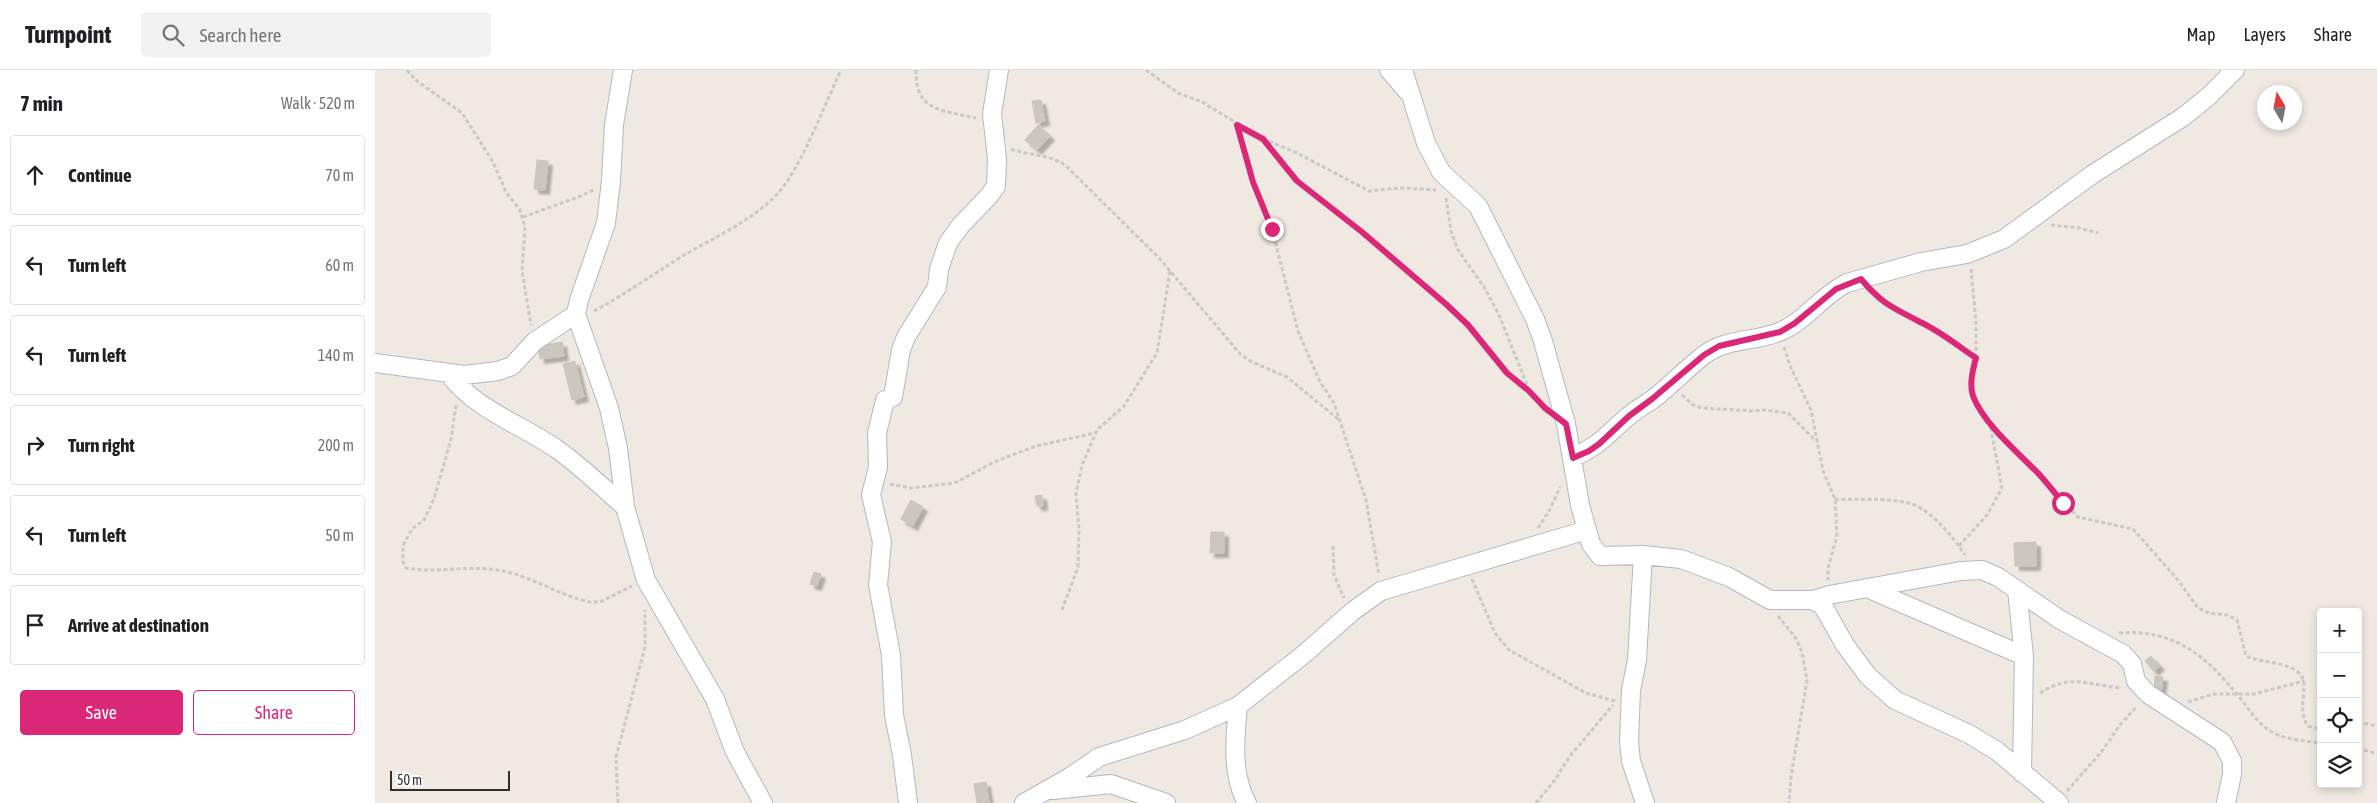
<!DOCTYPE html>
<meta charset="utf-8">
<style>
body{margin:0;font-family:"Asap Condensed",sans-serif;background:#f2f2f2;color:#202124}
.controls{position:absolute;right:15px;bottom:15px;display:grid;overflow:hidden;border-radius:5px;box-shadow:0 2px 8px #0003}
.controls button{width:45px;height:45px;display:grid;place-items:center;padding:0;border:0;border-bottom:1px solid #e0e0e0;background:#fff;color:#202124;font:25px sans-serif}
.compass{position:absolute;left:1882px;top:15px;width:45px;height:45px;border-radius:50%;background:#fff;box-shadow:0 2px 8px #0003;rotate:350deg}
.scale{position:absolute;left:15px;bottom:12px;width:120px;box-sizing:border-box;padding-left:5px;border:2px solid #2e2e2e;border-top:0;font-size:14px;line-height:18px;white-space:nowrap;color:#2e2e2e;-webkit-text-stroke:4px #fff;paint-order:stroke}
.stop{position:absolute;width:15px;height:15px;margin:-11px;border:4px solid #db2777;border-radius:50%;background:#fff}
.stop.end{background:#db2777;border-color:#fff;box-shadow:0 1px 5px #0008}
.list{margin:0;padding:0;list-style:none}
h2{display:flex;justify-content:space-between;align-items:center;height:65px;margin:0;padding:0 20px;font-size:21px}
h2 small{font-size:16px;font-weight:400;color:#757577}
.list li{display:grid;grid-template-columns:32px 1fr auto;gap:15px;align-items:center;box-sizing:border-box;height:80px;margin:0 10px 10px;padding:0 10px;border:1px solid #e0e0e0;border-radius:5px}
.list b{display:block;font-size:19px;white-space:nowrap}
.list em{font-size:16px;font-style:normal;color:#757577}
.actions{display:flex;gap:10px;padding:15px 20px}
.actions a{flex:1;padding:11px 0;border:1px solid #db2777;border-radius:5px;text-align:center;font-size:18px;color:#db2777}
.actions .main{background:#db2777;color:#fff}
.icon{flex:none;width:28px;height:28px;fill:none;stroke:currentColor;stroke-width:2;stroke-linecap:round;stroke-linejoin:round}
.map{position:relative;flex:none;width:2002px;height:733px;overflow:hidden}
header{display:flex;align-items:center;gap:30px;box-sizing:border-box;height:70px;padding:0 25px;background:#fff;border-bottom:1px solid #e0e0e0}
header strong{font-size:24px}
nav{display:flex;gap:28px;margin-inline-start:auto;font-size:18px}
.search{width:350px;height:45px;background:#f2f2f2;display:flex;align-items:center;gap:12px;box-sizing:border-box;padding:0 18px;border-radius:5px;color:#757577;font-size:19px}
main{display:flex}
aside{flex:1;background:#fff}
.map>svg:first-child{display:block}
.building{fill:#cbc7bf;stroke:#cbc5ba;filter:url(#shadow)}
.lines{fill:none;stroke-linecap:round;stroke-linejoin:round}
.minor-casing{stroke:#b4b7c1;stroke-width:20}
.path{stroke:#c9c9c9;stroke-width:3;stroke-dasharray:4 2.5;stroke-linecap:butt}
.minor{stroke:#fff;stroke-width:18}
.route{stroke:#db2777;stroke-width:6}
</style>
<header>
<strong>Turnpoint</strong>
<div class="search"><svg class="icon" aria-label="search" viewBox="0 0 24 24"><circle cx="10" cy="10" r="6"/><path d="M15 15l6 6"/></svg>Search here</div>
<nav><a>Map</a><a>Layers</a><a>Share</a></nav>
</header>
<main>
<aside>
<h2>7 min<small>Walk · 520 m</small></h2>
<ul class="list">
<li><svg class="icon" aria-label="ahead" viewBox="0 0 24 24"><path d="M12 20V5M6 11l6-6 6 6"/></svg><div><b>Continue</b></div><em>70 m</em></li>
<li><svg class="icon" aria-label="left" viewBox="0 0 24 24"><path d="M17 20v-9H6M10 6l-5 5 5 5"/></svg><div><b>Turn left</b></div><em>60 m</em></li>
<li><svg class="icon" aria-label="left" viewBox="0 0 24 24"><path d="M17 20v-9H6M10 6l-5 5 5 5"/></svg><div><b>Turn left</b></div><em>140 m</em></li>
<li><svg class="icon" aria-label="right" viewBox="0 0 24 24"><path d="M7 20v-9h11M14 6l5 5-5 5"/></svg><div><b>Turn right</b></div><em>200 m</em></li>
<li><svg class="icon" aria-label="left" viewBox="0 0 24 24"><path d="M17 20v-9H6M10 6l-5 5 5 5"/></svg><div><b>Turn left</b></div><em>50 m</em></li>
<li><svg class="icon" aria-label="arrive" viewBox="0 0 24 24"><path d="M6 21V4h12l-3 4 3 4H6"/></svg><div><b>Arrive at destination</b></div></li>
</ul>
<div class="actions"><a class="main">Save</a><a>Share</a></div>
</aside>
<div class="map">
<svg width="2002" height="733" viewBox="0 0 2002 733">
<defs>
<filter id="shadow"><feDropShadow dx="4.5" dy="4.5" stdDeviation="1" flood-color="#0004"/></filter>
</defs>
<rect width="100%" height="100%" fill="#efe9e1"/>
<path class="building" d="M666,30L670,51L661,53L657,31Z
M663,55L675,66L662,80L650,70Z
M162,90L173,91L170,120L159,119Z
M187,272L189,286L165,289L163,276Z
M200,291L209,327L197,330L188,294Z
M667,425L668,436H662L660,426Z
M536,430L548,437L538,456L526,449Z
M836,462H849V483H835Z
M1661,472V496H1640L1639,473Z
M439,502L446,504L442,516L435,514Z
M1776,586L1785,596L1779,601L1770,591Z
M1780,606L1788,607L1786,623H1779Z
M611,712L614,733H602L599,714Z"/>
<g class="lines">
<defs>
<path id="minor" d="M248,0L239,55L236,111L231,153L204,230L201,244L234,338L243,378L250,437L271,510L340,629L360,682L388,733
M1014,0L1032,21
M1028,0L1051,73L1066,102L1103,136L1160,249L1168,271L1191,354L1205,435L1216,474L1225,486L1268,485L1306,489L1354,507L1395,530H1438L1448,536L1470,575L1493,606L1520,630L1594,664L1622,681L1684,733
M0,293L89,305L123,301L137,296L160,271L201,244
M73,303C100,340 146,354 183,380C207,397 228,418 250,437
M1198,387C1224,377 1234,362 1255,345C1262,339 1269,335 1277,330C1295,316 1311,299 1329,285C1352,268 1379,272 1404,262C1430,252 1447,225 1472,213L1546,192L1592,184L1629,169L1718,104L1808,47L1834,26L1860,0
M1268,485L1262,590L1256,620L1254,672L1256,691L1270,733
M1494,519L1649,586
M1642,520L1649,586L1647,703
M1438,530L1454,525L1586,501L1607,500L1623,507L1684,549L1748,584L1757,594L1761,611L1773,624L1847,672L1857,691V704L1851,733
M863,636C860,667 856,705 872,733
M678,720L736,714L791,733
M533,733L527,685L519,645L516,585L503,515L507,472L496,425L503,397L502,363L510,330L518,327L526,280L531,267L562,217L564,199L573,173L586,155L614,126L621,116L622,89L617,44L624,0
M649,733L695,707L724,687L810,660L863,636L928,585L978,541L1006,521L1212,460"/>
</defs>
<use href="#minor" class="minor-casing"/>
<path class="path" d="M32,0L42,11L87,43L118,92L131,122L145,140L150,157L147,201L156,255
M541,0C540,42 567,40 601,48
M771,0L803,23L827,32L888,69L920,82L994,121L1025,118L1061,120
M862,55L878,112L897,159L923,261L945,312L959,333L991,430L1004,505
M888,69L922,111L987,163L1093,255L1132,303L1154,321L1169,337
M636,79C655,86 673,84 690,95L784,188L866,285L877,292L912,307L963,349
M1071,128L1076,161L1083,180L1109,217L1124,245L1154,320
M148,147L206,126L220,119
M1676,155L1704,158L1723,163
M1596,199L1601,253V288L1597,303L1598,325L1615,353L1703,447L1758,459L1803,510L1823,538L1834,543L1852,545L1862,550L1871,586C1887,594 1929,591 1929,615C1929,629 1924,643 1933,656L1946,659
M1497,222L1514,237L1545,252L1601,287
M219,241C249,225 277,205 306,187C339,167 386,147 409,116C432,83 449,36 466,0
M1409,277L1416,298L1436,340L1448,401L1460,429L1462,466L1453,498V510
M1307,325L1318,335L1327,338L1379,341L1390,340L1413,343L1440,370
M81,335L76,369L59,429L49,450L37,459L28,476V492L31,498C63,504 95,494 128,501C158,507 185,526 215,532H225L257,516
M515,414L536,418L571,414L582,412L619,392L661,376L720,363
M1460,429C1484,430 1513,427 1537,434C1557,441 1579,468 1590,485
M1163,458L1174,441L1185,417
M958,476L959,505L969,528
M1584,476L1612,445L1627,418L1615,354
M1097,509L1120,563L1134,580L1211,623L1240,631
M687,540L703,497L704,460L701,423L707,395L722,360L749,336L782,283L795,201
M1403,546L1420,567L1427,582L1432,610L1416,707L1414,733
M1744,563C1797,559 1829,584 1861,623C1873,637 1881,653 1897,662C1911,670 1930,671 1946,673
M1665,623C1697,603 1712,615 1747,618
M1813,632L1838,624H1879L1929,611
M1983,652L2002,656
M1983,678L2002,684
M1692,721L1728,680L1744,656L1762,636
M243,733L241,687L270,577V540
M1161,733L1179,711L1195,686L1238,635"/>
<use href="#minor" class="minor"/>
</g>
<g class="lines">
<path class="route" d="M897,159L878,112L862,55L888,69L922,111L987,162L1072,235L1093,255L1132,303L1154,321L1170,338L1191,354L1198,388L1214,381L1224,374L1254,346L1277,329L1329,285L1344,276L1405,262L1420,253L1461,219L1486,209C1507,234 1517,237 1545,252C1565,261 1583,276 1601,288C1598,299 1594,314 1598,326C1608,353 1643,383 1663,403C1672,413 1680,423 1688,433"/>
</g>
</svg>
<div class="controls">
<button>+</button>
<button>−</button>
<button><svg class="icon" aria-label="locate" viewBox="0 0 24 24"><circle cx="12" cy="12" r="6"/><path d="M12 2v4M12 18v4M2 12h4M18 12h4"/></svg></button>
<button><svg class="icon" aria-label="layers" viewBox="0 0 24 24"><path d="M12 4l9 5-9 5-9-5zM3 14l9 5 9-5"/></svg></button>
</div>
<svg class="compass" viewBox="-18 -18 36 36"><path d="M0-13l5 13h-10z" fill="#e53935"/><path d="M0 13l5-13h-10z" fill="#757577"/></svg>
<div class="scale">50 m</div>
<div class="stop" style="left:1688px;top:433px"></div>
<div class="stop end" style="left:897px;top:159px"></div>
</div>
</main>
